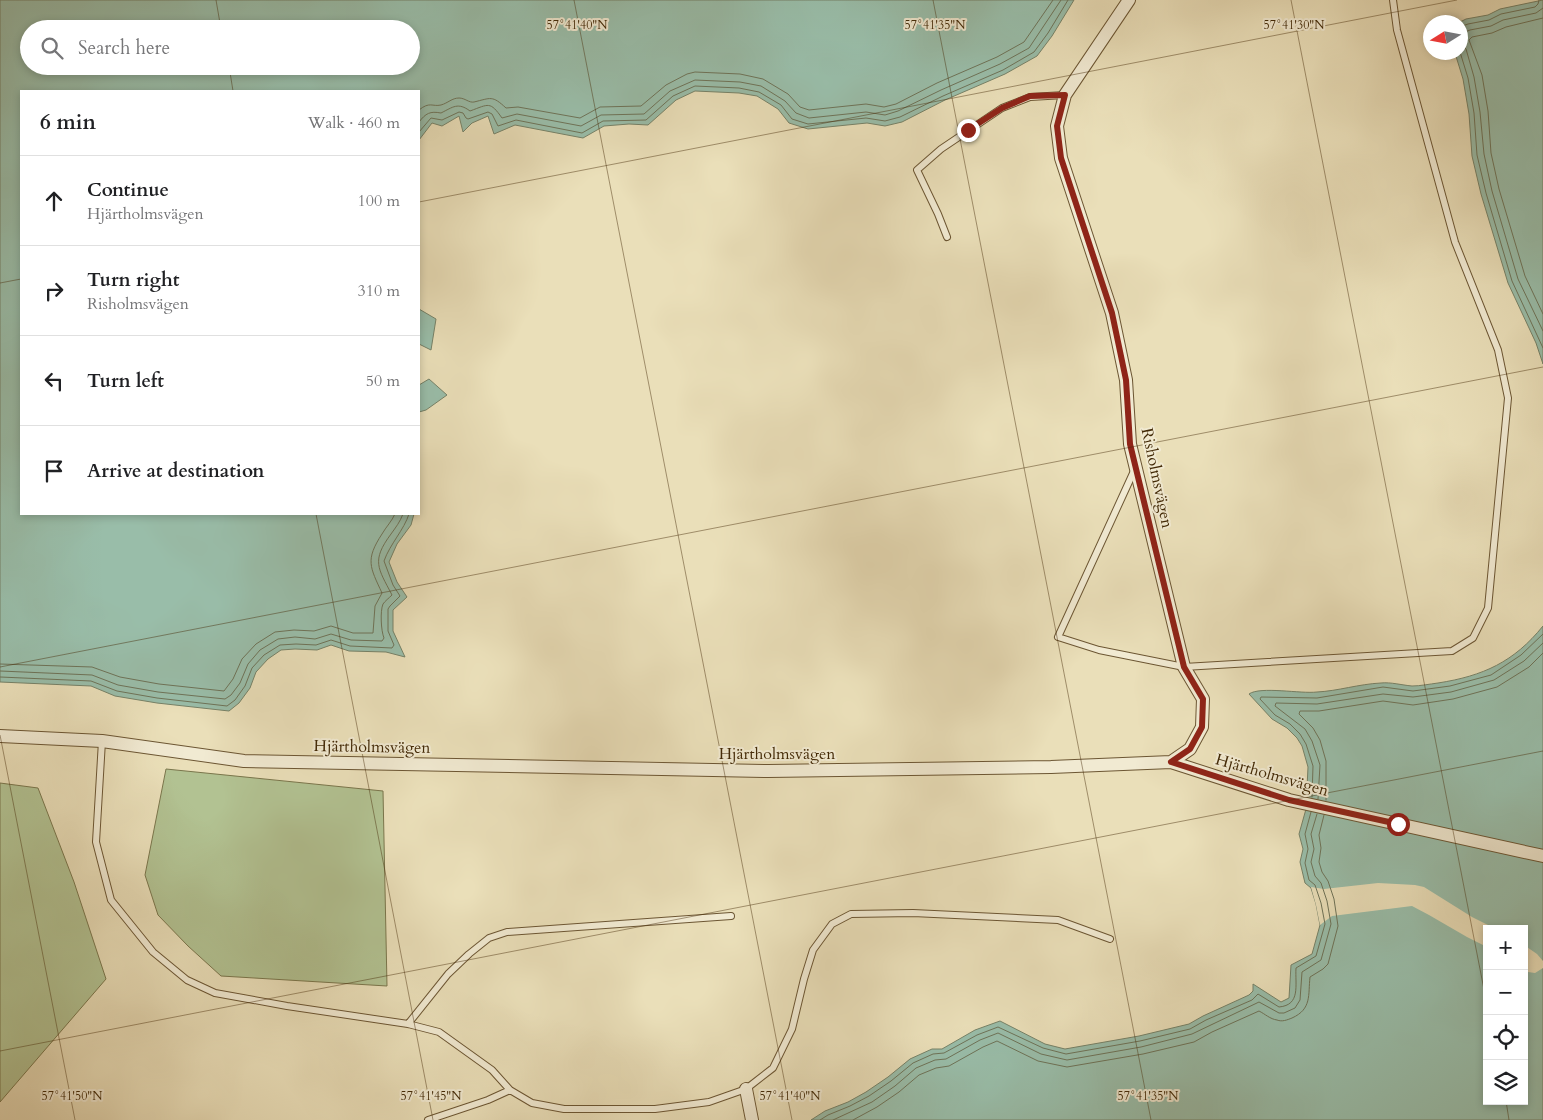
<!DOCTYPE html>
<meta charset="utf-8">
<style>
body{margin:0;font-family:Cardo,serif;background:#f6f6f6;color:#202124}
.controls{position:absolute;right:15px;bottom:15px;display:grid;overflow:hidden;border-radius:0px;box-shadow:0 2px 8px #0003}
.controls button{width:45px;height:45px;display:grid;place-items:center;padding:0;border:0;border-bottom:1px solid #e0e0e0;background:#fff;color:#202124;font:25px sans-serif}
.compass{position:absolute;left:1423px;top:15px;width:45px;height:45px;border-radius:50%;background:#fff;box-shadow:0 2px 8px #0003;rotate:259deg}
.stop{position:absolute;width:15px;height:15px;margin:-11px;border:4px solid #8f2418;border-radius:50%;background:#fff}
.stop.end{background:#8f2418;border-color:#fff;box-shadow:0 1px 5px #0008}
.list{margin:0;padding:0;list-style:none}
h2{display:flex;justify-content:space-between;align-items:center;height:65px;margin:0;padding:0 20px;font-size:21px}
h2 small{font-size:16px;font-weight:400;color:#757577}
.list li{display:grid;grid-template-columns:32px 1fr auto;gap:15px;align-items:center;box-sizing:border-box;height:90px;padding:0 20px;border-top:1px solid #e0e0e0}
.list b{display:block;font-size:19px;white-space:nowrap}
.list p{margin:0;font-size:16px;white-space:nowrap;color:#757577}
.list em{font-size:16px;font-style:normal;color:#757577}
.icon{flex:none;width:28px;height:28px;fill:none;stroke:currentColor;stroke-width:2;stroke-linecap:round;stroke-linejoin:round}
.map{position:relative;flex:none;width:1543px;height:1120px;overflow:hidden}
.search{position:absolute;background:#fff;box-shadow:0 2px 8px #0003;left:20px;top:20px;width:400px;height:55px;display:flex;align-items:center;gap:12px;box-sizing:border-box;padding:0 18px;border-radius:28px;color:#757577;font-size:19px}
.panel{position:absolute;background:#fff;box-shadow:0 2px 8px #0003;left:20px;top:90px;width:400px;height:425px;border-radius:0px}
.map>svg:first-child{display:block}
.green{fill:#b2c292;stroke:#7a764c}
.water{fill:#99bda9;stroke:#768268;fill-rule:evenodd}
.pier{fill:#eadfb9}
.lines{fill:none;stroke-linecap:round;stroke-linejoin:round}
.shore{stroke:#6e7358;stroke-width:1}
.lane-casing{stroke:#6c5633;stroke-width:8}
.street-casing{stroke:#6c5633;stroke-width:14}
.lane{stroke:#f1ead2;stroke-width:6}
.street{stroke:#f1ead2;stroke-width:12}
.route{stroke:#8f2418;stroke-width:6}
.ticks{fill:none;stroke:#422906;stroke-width:1;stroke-opacity:0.45}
.labels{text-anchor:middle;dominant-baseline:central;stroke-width:4;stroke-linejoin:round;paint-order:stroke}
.street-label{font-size:16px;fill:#422906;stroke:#f1ead2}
.ticks-label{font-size:12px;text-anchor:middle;fill:#422906;stroke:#f1ead2;stroke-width:4;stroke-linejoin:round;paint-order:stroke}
</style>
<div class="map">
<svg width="1543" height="1120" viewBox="0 0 1543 1120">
<rect width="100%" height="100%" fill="#eadfb9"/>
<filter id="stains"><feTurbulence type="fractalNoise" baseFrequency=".004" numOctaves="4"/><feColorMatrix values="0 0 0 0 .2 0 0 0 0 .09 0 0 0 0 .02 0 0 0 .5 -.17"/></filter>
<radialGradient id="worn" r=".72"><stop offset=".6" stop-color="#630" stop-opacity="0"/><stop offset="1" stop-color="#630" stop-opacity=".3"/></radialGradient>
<path class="green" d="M166,769L383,791L387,986L221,976L188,946L158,915L145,875Z
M0,783L38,788L74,882L106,979L0,1102Z"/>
<path class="water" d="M0,0H1074L1052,36L1037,56L1005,74L945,100L902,122L885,126L867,123L808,129L789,123L778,109L757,96L739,93L695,91L676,100L648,125L629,124L604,126L583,138L515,125L494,134L488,116L472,123L463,132L459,116L442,126L432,123L419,140V91H21V514H414L411,525L397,544L389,562L397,582L407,597L393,610V631L405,657L386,652L349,651L331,645L317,650L295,649L281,650L268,659L256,672L250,688L239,703L229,711L157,703L115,696L91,686L0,682ZM29,29H411V66H29Z
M1543,0V364L1536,343L1508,283L1481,194L1472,156L1469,114L1463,79L1455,53L1460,52V22L1466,19L1488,15L1500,9Z
M419,309L436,319L431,350L419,344Z
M429,379L447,395L426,410L419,412V385Z
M1543,626V1120H811L825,1111L848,1102L866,1092L888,1077L910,1059L932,1049H942L975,1030L1000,1021L1045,1044L1065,1049L1139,1036L1189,1024L1203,1016L1249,995L1253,991V984L1281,1002L1289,998L1291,965L1312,954L1320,925L1316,904L1311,888L1305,883L1300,862L1303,849L1299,834L1306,809L1308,767L1302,746L1297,738L1287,728L1272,719L1249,694C1260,686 1301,694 1317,692C1338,691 1359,684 1381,683C1391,682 1401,685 1412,686C1420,686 1430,684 1438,683C1483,676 1514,662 1543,626ZM1487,929H1524V1101H1487Z"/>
<path class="pier" d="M1378,883L1415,885L1424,887L1472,917L1496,929H1487V947L1467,937L1429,915L1412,906L1332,916L1320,925L1316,905L1311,887L1324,889Z
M1524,945L1537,954L1543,961V968L1535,973L1528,972L1524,969Z"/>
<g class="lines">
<path class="shore" d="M1543,18L1506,27L1492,33L1472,37L1469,40L1482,75L1488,111L1491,153L1499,189L1525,276L1543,314
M1460,27L1468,24L1489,20L1501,14L1535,7L1538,4L1539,0
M1460,34L1470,30L1491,26L1503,20L1536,13L1543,8
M1460,43L1466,49L1474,77L1480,112L1484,154L1492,191L1518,279L1543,331
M1460,52L1468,78L1474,113L1477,155L1486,193L1512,281L1543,348
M419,110C430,101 432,107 441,105C448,103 452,98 459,98C465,98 469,103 474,102C491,98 492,95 506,108L518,107L580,118L600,107L641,106L666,85L687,74L695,72L740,74L763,79L788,94L800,107L809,110L866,104L884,107L896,104L937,83L997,57L1024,42L1053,0
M419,122C426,113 430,111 441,113C453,107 458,102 470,111C489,104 490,101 502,118L517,114L581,126L601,115L644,114L670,91L695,80L740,82L761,86L785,101L796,113L809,118L866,112L885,115L898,111L941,90L1000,64L1029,48L1061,0
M419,132L431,118L442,120L459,112L463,113L466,118L468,119L488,112L492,114L498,126L516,120L582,133L603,121L646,120L673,96L695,86L739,88L759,92L781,105L792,119L808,124L866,118L885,121L900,117L943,96L1003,70L1034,52L1048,33L1068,0
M0,664L92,667L120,677L159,684L224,691L233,679L242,659L256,644L275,632L294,630L314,631L331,626L353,633H373L375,606L382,593C370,567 365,560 382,534C386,527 392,521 395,514
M0,671L92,675L118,685L158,692L225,699L231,695L240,683L248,664L260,650L278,639L295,637L315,639L331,634L351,640L382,641L384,638C381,631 380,611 383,604C385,601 389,598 392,595C378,568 371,561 391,534C396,527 400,522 403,514
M0,677L91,681L117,691L157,698L227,706L235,700L245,686L252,668L264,655L280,645L296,644L316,645L331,640L350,646L392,648L394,645L388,631V609L390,606L400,596L393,585L384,561C390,544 404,530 409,514
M1312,797L1313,766L1306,744L1300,734L1290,724L1275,715L1260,699L1261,697L1317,698L1383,687L1413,691L1450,686L1491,675L1521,655L1543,634
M1318,799L1320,765L1312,741L1305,729L1275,706L1276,703L1317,704L1383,694L1413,697L1451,692L1494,680L1524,661L1543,643
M1326,800V761L1320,740L1313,728L1299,714L1300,711H1319L1383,701L1413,705L1453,699L1497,687L1529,667L1543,653
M820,1120L828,1115L850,1106L869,1096L891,1081L913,1063L933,1054L944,1053L977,1035L998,1027L1043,1048L1066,1054L1140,1041L1190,1029L1206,1020L1252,1000L1258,994L1279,1007C1301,1005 1295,985 1296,968L1316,956L1325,924L1321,903L1315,885L1309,880L1305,863L1308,849L1305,834L1311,812
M833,1120L872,1102L895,1086L916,1068L935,1060L946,1059L980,1040L998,1033L1041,1054L1067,1060L1141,1047L1192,1034L1259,1002L1279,1013H1284L1295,1008L1300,1000L1302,972L1321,960L1331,924L1327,901L1321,883L1315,876L1311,862L1314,849L1311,834L1317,814
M853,1120L877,1107L899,1092L919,1075L936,1068L949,1066L983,1047L997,1041L1038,1061L1067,1067L1143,1054L1194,1042L1212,1032L1259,1011C1265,1014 1270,1019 1277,1020C1282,1022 1287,1020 1292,1018C1312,1009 1308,995 1310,977L1323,969L1328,964L1338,926L1334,899L1328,881L1322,872L1319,862L1321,848L1319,835L1324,815"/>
<defs>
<path id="lane" d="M947,237L938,214L917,170L941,149L1002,108L1030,97L1065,95
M1134,471L1058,637L1099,650L1184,667L1452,651L1473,638L1488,608L1508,398L1498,350L1455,242L1397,30L1393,0
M102,741L96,842L111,900L153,952L187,980L215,993L287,1006L408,1024L439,1032L492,1070L510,1090L532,1103L564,1109H655L709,1102L746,1089L773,1068L792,1029L804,979L813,950L832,924L851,914L913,913L1058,920L1110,939
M408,1024L448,974L469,954L489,938L507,932L731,916
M428,1120L488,1100L510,1090"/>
<path id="street" d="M1129,0L1065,95L1057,126L1061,158L1112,313L1126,380L1130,444L1184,667L1203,699L1202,727L1190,749L1171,762
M0,736L102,741L244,761L768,771L1051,767L1171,762L1289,800L1543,856
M746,1089L752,1120"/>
</defs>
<use href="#lane" class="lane-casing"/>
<use href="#street" class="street-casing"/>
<use href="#lane" class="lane"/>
<use href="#street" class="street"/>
</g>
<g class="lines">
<path class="route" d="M968,130L1002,108L1030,96L1065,95L1057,126L1061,158L1112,313L1126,380L1130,444L1184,667L1203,699L1202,727L1190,749L1171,762L1289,800L1398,824"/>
</g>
<path class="ticks" d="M216,0L221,29M574,0L792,1120M933,0L1151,1120M1291,0L1487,1005M229,66L233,91M419,202L1457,0M0,283L21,279M316,514L433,1120M0,667L1543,367M0,735L75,1120M0,1051L1543,751M1506,1101L1509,1120"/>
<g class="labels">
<g class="street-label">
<text transform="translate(1157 478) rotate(78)">Risholmsvägen</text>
<text transform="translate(372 747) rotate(1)">Hjärtholmsvägen</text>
<text x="777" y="754">Hjärtholmsvägen</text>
<text transform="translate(1272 775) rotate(16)">Hjärtholmsvägen</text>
</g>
</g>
<g class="ticks-label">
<text x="577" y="29">57°41'40"N</text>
<text x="935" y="29">57°41'35"N</text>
<text x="1294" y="29">57°41'30"N</text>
<text x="72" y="1100">57°41'50"N</text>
<text x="431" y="1100">57°41'45"N</text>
<text x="790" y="1100">57°41'40"N</text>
<text x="1148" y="1100">57°41'35"N</text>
</g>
<rect width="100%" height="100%" filter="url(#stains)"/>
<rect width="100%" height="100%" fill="url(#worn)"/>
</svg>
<div class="controls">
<button>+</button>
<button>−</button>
<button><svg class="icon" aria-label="locate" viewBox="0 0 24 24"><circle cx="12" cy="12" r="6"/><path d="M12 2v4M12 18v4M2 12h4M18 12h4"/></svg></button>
<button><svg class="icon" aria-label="layers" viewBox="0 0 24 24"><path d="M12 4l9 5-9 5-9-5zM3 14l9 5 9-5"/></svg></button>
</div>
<svg class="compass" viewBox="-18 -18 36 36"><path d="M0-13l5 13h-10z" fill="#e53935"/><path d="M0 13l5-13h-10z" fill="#757577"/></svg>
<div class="stop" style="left:1398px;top:824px"></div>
<div class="stop end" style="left:968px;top:130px"></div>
<div class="search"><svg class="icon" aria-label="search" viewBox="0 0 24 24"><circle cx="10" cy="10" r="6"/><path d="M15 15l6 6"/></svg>Search here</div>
<section class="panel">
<h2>6 min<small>Walk · 460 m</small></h2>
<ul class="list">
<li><svg class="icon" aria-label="ahead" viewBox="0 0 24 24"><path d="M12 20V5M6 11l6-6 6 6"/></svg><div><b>Continue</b><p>Hjärtholmsvägen</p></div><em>100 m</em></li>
<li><svg class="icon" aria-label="right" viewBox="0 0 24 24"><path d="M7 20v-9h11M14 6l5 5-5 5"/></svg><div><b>Turn right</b><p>Risholmsvägen</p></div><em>310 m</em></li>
<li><svg class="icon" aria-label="left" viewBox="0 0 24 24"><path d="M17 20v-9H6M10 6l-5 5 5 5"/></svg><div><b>Turn left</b></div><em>50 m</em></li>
<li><svg class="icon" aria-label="arrive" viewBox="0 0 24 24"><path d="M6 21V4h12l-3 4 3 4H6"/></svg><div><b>Arrive at destination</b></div></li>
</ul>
</section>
</div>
